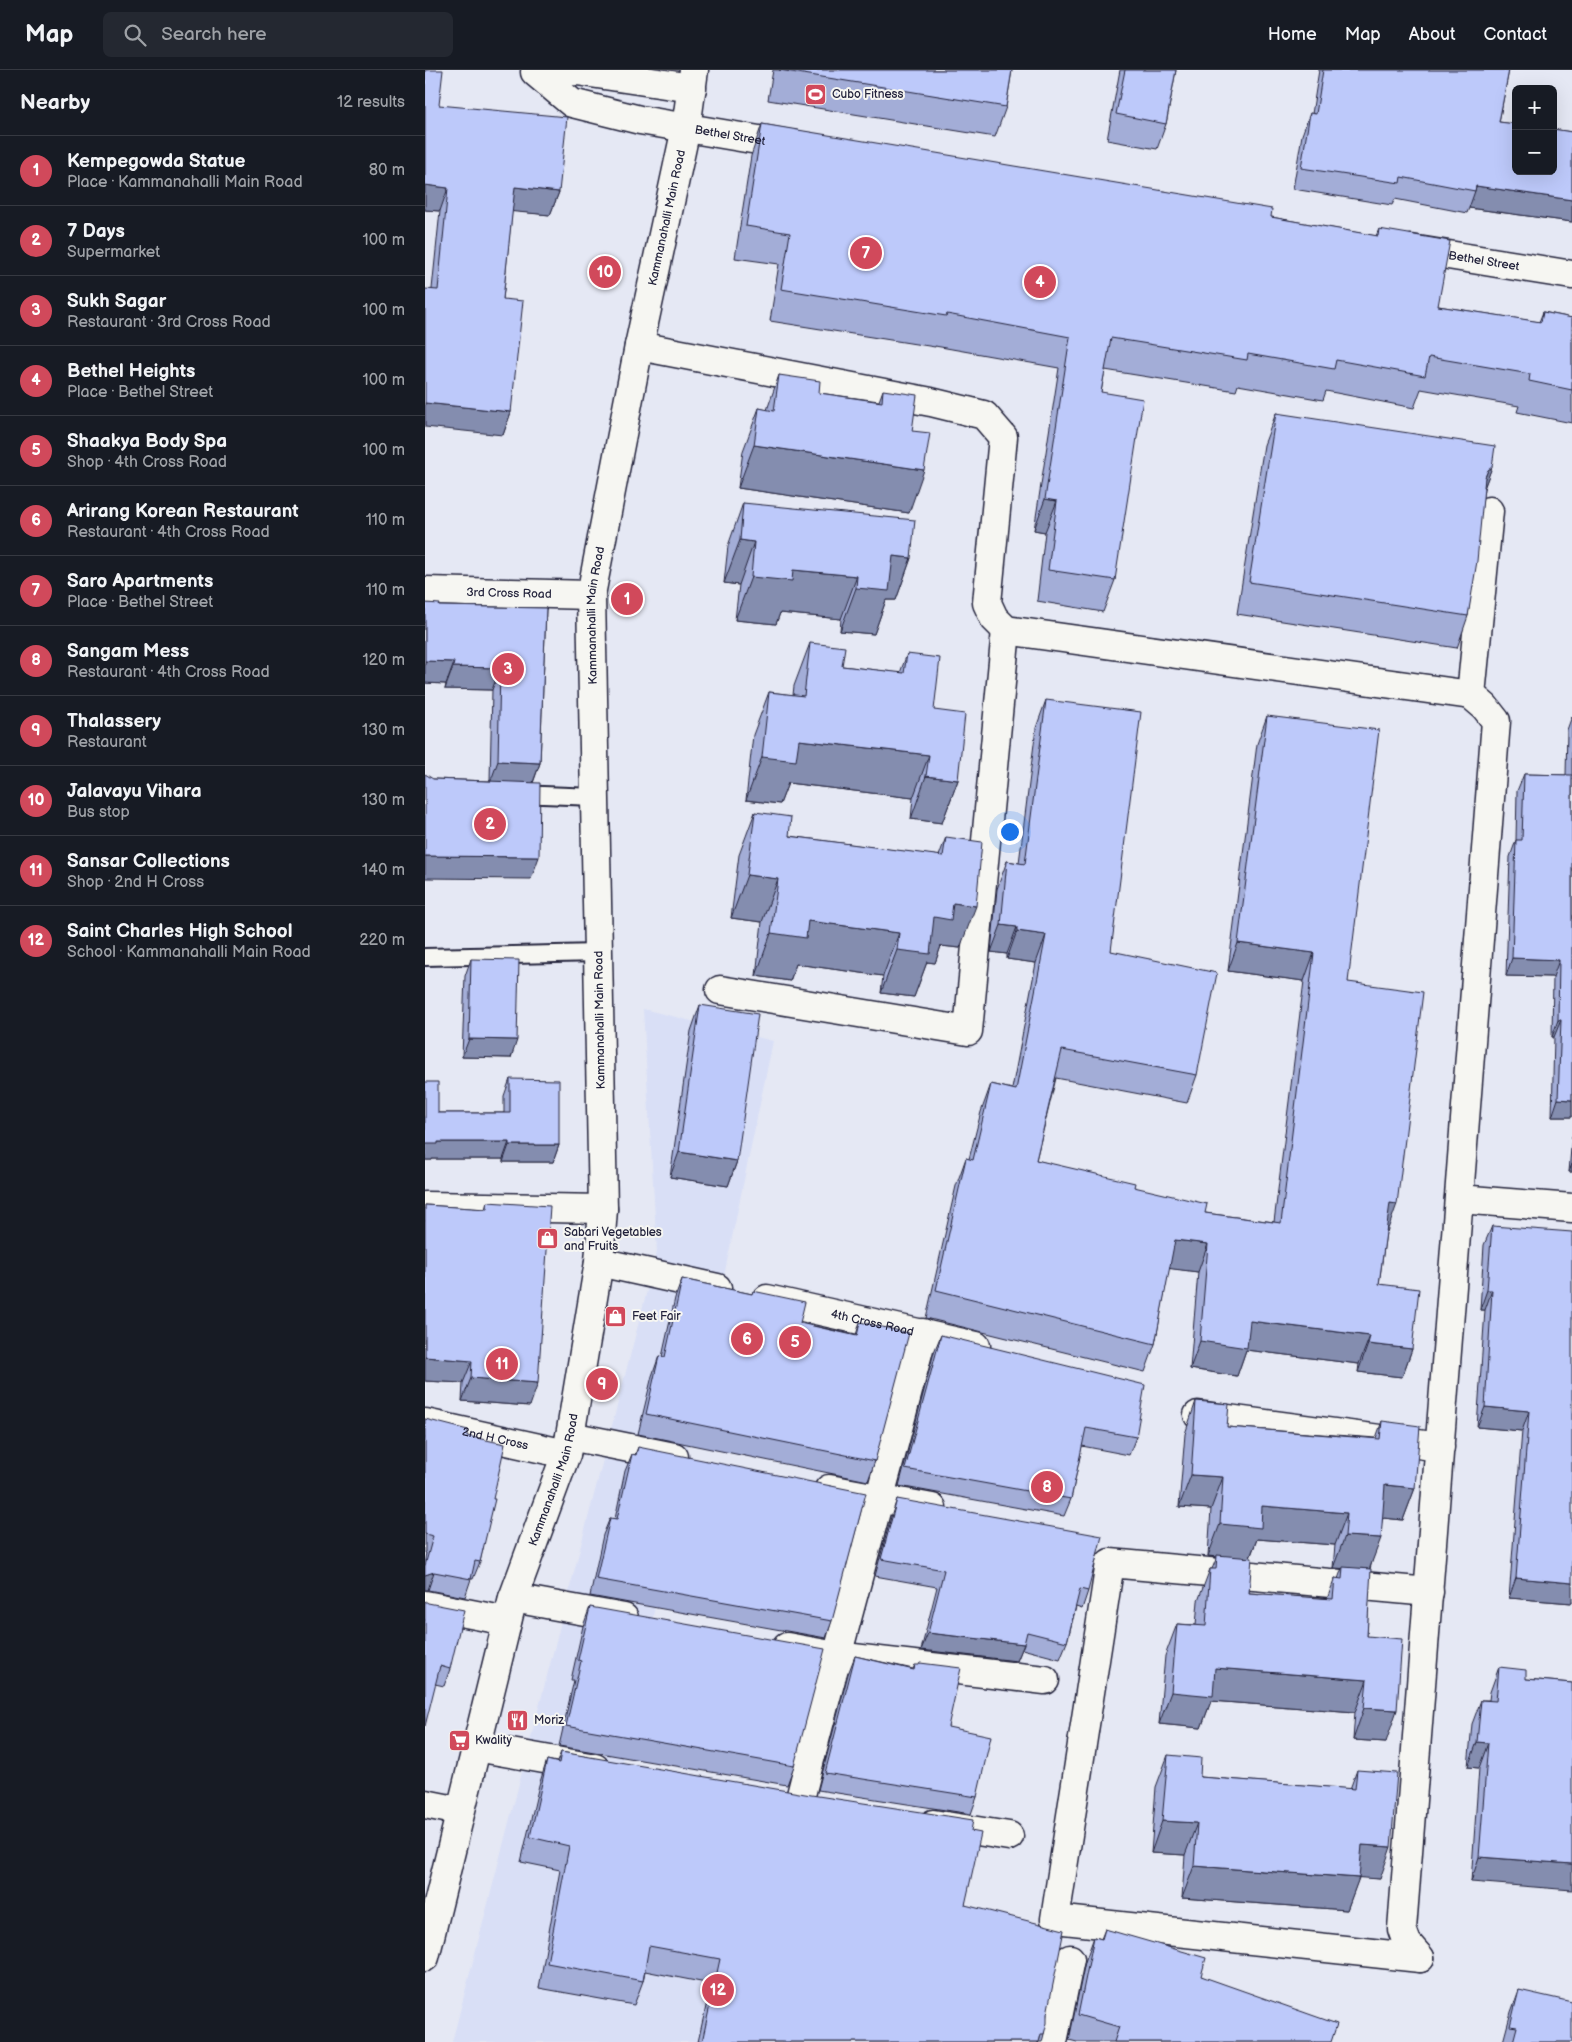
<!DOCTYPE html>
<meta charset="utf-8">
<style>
body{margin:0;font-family:"Balsamiq Sans",sans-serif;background:#242831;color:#f1f3f6}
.controls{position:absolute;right:15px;top:15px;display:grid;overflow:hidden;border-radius:8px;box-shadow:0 5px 20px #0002}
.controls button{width:45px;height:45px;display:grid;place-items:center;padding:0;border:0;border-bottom:1px solid #363941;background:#171b24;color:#f1f3f6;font:25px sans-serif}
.you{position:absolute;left:584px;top:761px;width:18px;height:18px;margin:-12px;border:4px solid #fff;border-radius:50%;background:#1a73e8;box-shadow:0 0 0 8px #1a73e833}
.badge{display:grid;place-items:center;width:32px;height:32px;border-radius:50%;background:#d1495b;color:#fff;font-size:16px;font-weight:700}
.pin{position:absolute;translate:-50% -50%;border:2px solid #fff;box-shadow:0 1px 5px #0006}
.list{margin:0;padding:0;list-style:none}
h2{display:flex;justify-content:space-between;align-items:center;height:65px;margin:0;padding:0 20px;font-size:21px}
h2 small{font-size:16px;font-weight:400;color:#9ea1a6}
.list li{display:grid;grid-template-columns:32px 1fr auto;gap:15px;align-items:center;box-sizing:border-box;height:70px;padding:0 20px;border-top:1px solid #363941}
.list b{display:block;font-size:19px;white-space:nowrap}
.list p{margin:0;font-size:16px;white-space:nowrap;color:#9ea1a6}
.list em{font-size:16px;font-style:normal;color:#9ea1a6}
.icon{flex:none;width:28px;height:28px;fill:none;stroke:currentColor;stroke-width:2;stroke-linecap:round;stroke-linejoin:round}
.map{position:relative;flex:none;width:1147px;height:1972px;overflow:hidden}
header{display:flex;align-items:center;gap:30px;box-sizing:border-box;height:70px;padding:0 25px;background:#171b24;border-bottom:1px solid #363941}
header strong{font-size:24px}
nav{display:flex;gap:28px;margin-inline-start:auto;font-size:18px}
.search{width:350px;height:45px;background:#242831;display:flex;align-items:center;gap:12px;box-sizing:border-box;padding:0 18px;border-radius:8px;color:#9ea1a6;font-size:19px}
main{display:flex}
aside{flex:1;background:#171b24}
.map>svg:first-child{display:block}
.built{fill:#d9dff6}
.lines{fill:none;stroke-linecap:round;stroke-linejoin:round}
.lane-casing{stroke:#22223b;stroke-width:20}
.street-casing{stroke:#22223b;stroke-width:31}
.secondary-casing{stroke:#22223b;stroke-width:31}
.lane{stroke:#f6f6f2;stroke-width:16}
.street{stroke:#f6f6f2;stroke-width:28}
.secondary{stroke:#f6f6f2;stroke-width:28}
.wall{fill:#a3add7;stroke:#22223b;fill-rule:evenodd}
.shaded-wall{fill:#848daf;stroke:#22223b}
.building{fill:#bdc9fa;stroke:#22223b}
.labels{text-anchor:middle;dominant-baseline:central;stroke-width:4;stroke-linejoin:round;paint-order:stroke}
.poi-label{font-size:12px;fill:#22223b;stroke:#f6f6f2;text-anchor:start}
.street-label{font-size:12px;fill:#22223b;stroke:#f6f6f2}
</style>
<header>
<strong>Map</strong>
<div class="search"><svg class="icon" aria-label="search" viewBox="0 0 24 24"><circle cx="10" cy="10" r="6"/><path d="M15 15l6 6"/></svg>Search here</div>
<nav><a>Home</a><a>Map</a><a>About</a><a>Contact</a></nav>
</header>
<main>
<aside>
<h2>Nearby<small>12 results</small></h2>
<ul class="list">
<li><span class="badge">1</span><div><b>Kempegowda Statue</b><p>Place · Kammanahalli Main Road</p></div><em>80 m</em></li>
<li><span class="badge">2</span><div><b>7 Days</b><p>Supermarket</p></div><em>100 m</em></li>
<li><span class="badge">3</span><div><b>Sukh Sagar</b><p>Restaurant · 3rd Cross Road</p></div><em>100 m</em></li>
<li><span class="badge">4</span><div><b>Bethel Heights</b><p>Place · Bethel Street</p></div><em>100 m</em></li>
<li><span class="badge">5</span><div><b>Shaakya Body Spa</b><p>Shop · 4th Cross Road</p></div><em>100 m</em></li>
<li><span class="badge">6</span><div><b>Arirang Korean Restaurant</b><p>Restaurant · 4th Cross Road</p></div><em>110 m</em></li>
<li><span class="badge">7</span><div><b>Saro Apartments</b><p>Place · Bethel Street</p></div><em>110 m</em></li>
<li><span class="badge">8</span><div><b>Sangam Mess</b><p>Restaurant · 4th Cross Road</p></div><em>120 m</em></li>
<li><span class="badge">9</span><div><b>Thalassery</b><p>Restaurant</p></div><em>130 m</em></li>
<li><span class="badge">10</span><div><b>Jalavayu Vihara</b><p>Bus stop</p></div><em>130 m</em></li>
<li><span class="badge">11</span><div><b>Sansar Collections</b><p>Shop · 2nd H Cross</p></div><em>140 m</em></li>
<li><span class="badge">12</span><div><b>Saint Charles High School</b><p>School · Kammanahalli Main Road</p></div><em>220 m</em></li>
</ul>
</aside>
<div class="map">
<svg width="1147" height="1972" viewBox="0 0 1147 1972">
<rect width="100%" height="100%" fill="#e5e8f4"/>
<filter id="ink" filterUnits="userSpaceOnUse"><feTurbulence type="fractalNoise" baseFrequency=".02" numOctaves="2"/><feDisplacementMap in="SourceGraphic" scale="10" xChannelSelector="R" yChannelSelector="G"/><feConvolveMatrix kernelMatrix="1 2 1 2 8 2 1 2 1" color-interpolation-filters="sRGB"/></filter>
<g filter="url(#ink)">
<path class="built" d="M218,939L348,971L173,1810L531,1972H27L232,1182Z"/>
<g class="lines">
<defs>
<path id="lane" d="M92,724L170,727
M0,887L173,883"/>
<g id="street">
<path id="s1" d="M267,18L152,1L110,2L147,33L215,50L369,76"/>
<path id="s2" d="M986,179L1147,205"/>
<path d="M214,276L506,332L559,345L578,367L562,533L569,548L581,560L1046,625L1060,637L1071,651L977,1859L982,1873L995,1888"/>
<path id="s3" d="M0,521L166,525"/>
<path d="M1046,625L1064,441"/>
<path d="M295,920L543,961L581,560"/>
<path d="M1034,1129L1147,1138"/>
<path d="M0,1136L178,1139"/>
<path d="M174,1192L292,1218"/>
<path id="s4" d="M342,1229L551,1276"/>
<path d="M773,1345L1015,1377"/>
<path id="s5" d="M0,1353L141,1384"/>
<path d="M145,1366L249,1387"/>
<path d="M404,1419L507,1438"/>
<path d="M88,1528L199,1548"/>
<path d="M0,1535L82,1551"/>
<path d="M362,1577L411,1586L620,1610"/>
<path d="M51,1677L170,1698"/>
<path d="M374,1733C413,1576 458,1420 498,1263"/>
<path d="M0,1734L35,1741"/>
<path d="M508,1754L584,1766"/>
<path d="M995,1888L630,1849L685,1493L1004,1522"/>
<path d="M628,1972L645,1889"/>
</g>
<g id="secondary">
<path id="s6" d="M0,1887L88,1528L141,1384L145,1366L174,1192L178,1139L166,525L214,276L261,58L269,0"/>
</g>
</defs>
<use href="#lane" class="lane-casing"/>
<use href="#street" class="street-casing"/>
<use href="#secondary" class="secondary-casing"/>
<use href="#lane" class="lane"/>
<use href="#street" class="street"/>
<use href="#secondary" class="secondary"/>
</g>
<path class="wall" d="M0,0L14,35L134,122L125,145L87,141L78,229L86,342L78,365L7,219L15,141L0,140Z
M348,0H587L581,37L570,67L343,30Z
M695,0H751L741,54L732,79L682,70Z
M894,0H1084L1074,52L1147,62V152L1044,138L1042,143L970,129L967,135L868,119L877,65L885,43L887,44Z
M337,54L846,147L951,166L954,159L1013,236L1114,252L1118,242L1147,248V353L1092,342L1094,336L996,319L989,338L901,321L898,330L813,315L811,321L680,300L676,322L690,510L678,542L612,531L620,462L609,460L634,298L510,276V277L345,251L354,194L310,188L326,86Z
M354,305L394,323L454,331L458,320L487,361L484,443L313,418L318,381L334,338L342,340Z
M851,343L1067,397L1059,418L1043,546L1032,578L812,544L839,375Z
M318,433L486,488L471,530H461L449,564L415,561L416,549L355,543L351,554L310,550L314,515L299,513L303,476Z
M0,533L14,536L121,538L115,693L108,713L106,809L8,709L65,711L67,620L20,619L21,614L0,613Z
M385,573L417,596L475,603L482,584L509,640L533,710L517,753L486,749L488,728L363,713L355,734L321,730L328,665L344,622L368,625L369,616Z
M621,630L686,881L772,1005L762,1033L631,1008L611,1090L709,1117L780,1143L849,1152L879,911L803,901L832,674L842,646L923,912L962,1162H961L954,1214L987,1279L977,1307L933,1302L934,1294L821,1280L812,1306L765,1299L773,1202L744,1198L730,1274L720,1302L501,1248L531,1116L541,1088L544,1089L556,1042L566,1014L587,1019L611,893L582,889V884L566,882L572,819L582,791L594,793L611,658Z
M1147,646V1047H1127L1129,967H1127L1128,907L1081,906L1085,787L1091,770L1092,721L1099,704L1141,705L1142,660Z
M330,742L364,766L514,786L521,767L535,878L516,876L510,893L502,892L489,927L456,923L458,906L371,894L365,911L331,906L337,852L306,848L314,785Z
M46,889L86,988L37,987L40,906Z
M275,935L312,1091L303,1116L245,1107L266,961Z
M85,1009L134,1075L128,1092H78V1089H7V1090H0L13,1043H79V1026Z
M1147,1066V1102H1144Z
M62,1132L105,1336L37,1331L38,1313L0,1311V1135L60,1139Z
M1067,1156L1147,1533L1084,1528L1097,1361L1052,1357L1060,1240H1055L1059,1175Z
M257,1209L327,1224L328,1221L375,1253L431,1265L435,1252L450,1391L443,1411L213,1364L227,1306L234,1286L237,1287L250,1228Z
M516,1265L711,1367L704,1385L657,1376L646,1429L639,1446L474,1416L509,1282Z
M771,1331L802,1357L951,1368L957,1351L990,1418L978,1450L958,1448L945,1499L942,1566L961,1672L928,1670L930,1642L786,1631L776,1658L734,1654L740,1586L752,1554L771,1555L773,1531L785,1499H787L792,1487L783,1486L786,1439L754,1437L760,1364ZM832,1469L910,1475L908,1498H917L913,1509L910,1508L902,1529L824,1523L825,1488Z
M0,1349L42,1366L68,1429L55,1492L48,1509H46L40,1527L3,1520H0V1488L1,1483H0Z
M213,1377L407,1551L401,1568L165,1526L178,1465L185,1448L190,1449L200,1401L207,1384L210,1385Z
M472,1429L663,1521L657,1539L651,1537L642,1572L635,1589L597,1579L592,1591L496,1580L512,1517L450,1506L466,1447Z
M0,1531L25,1599L19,1616L10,1614Z
M165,1537L369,1696L362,1715L134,1676L149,1610H146L158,1556Z
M430,1586L488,1599L490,1595L523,1657L552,1727L546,1744L393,1720L423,1604Z
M1074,1597L1101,1609L1147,1613L1046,1812L1054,1698L1043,1697L1047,1654L1056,1630H1064L1065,1622Z
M136,1682L546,1761L540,1835L622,1944L619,1964L617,1972H273L286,1914L220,1901L218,1911L209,1935L114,1918L135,1800L96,1792L114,1715L122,1690L132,1692Z
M743,1685L775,1707L925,1719L932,1700L955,1809L934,1807L922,1840L757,1828L760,1785L726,1783L731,1717Z
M680,1859L776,1906L906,1972H652L644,1970L660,1892L669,1867L676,1869Z
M1094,1920L1147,1972H1078L1086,1942Z"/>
<path class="shaded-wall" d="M0,115L23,118L15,141L0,140Z
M1051,116L1147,130V152L1044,138L1050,121Z
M90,117L134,122L125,145L81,141Z
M0,333L86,342L78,365L0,357Z
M329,375L499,400L484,443L313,418Z
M1067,397L1055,429L1051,432L1063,400Z
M620,429L632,431L620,462L609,460Z
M315,470L329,472L314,515L299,513Z
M468,486L486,488L471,530H461L449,564L415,561L431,518Z
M368,500L432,506L416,549L355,543L351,554L310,550L326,507Z
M0,591L29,592L21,614L0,613Z
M28,597L75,598L67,620L20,619Z
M374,670L504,685L488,728L363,713L355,734L321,730L337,687Z
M73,691L115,693L107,715L65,713Z
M501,706L533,710L517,753L486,749Z
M0,786L114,787L106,809L0,808Z
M322,805L353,809L337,852L306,848Z
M528,833L551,836L535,878L516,876L510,893L502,892L489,927L456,923L472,880L509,847Z
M383,851L474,863L458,906L371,894L365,911L331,906L346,863Z
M576,855L592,857L582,884L566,882Z
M592,861L621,865L611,893L582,889Z
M813,873L889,883L879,911L803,901Z
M1087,888L1134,890L1128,907L1081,906Z
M1133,950H1136L1129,967H1127Z
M44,969L92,970L86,988L37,987Z
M1133,1029L1147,1030V1047H1127Z
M13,1072H84L78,1089H7V1090H0V1074Z
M84,1075H134L128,1092H78Z
M254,1082L312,1091L303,1116L245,1107Z
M1147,1094V1102H1144Z
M965,1133L972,1134L962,1162L954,1161Z
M750,1170L783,1174L773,1202L740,1198Z
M1062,1220H1067L1060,1240H1055Z
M825,1251L945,1266L934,1294L821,1280L812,1306L765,1299L775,1271Z
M943,1274L987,1279L977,1307L933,1302Z
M0,1287L47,1291L38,1313L0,1311Z
M46,1308L113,1313L105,1336L37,1331Z
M1060,1337L1104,1341L1097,1361L1052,1357Z
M766,1405L798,1407L786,1439L754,1437Z
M960,1415L990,1418L978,1450L948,1447Z
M837,1436L922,1443L910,1475L832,1469L824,1490L783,1486L795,1454Z
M920,1466L956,1468L944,1500L908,1498Z
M9,1502L3,1520H0V1505Z
M1091,1508L1147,1513V1533L1084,1528Z
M503,1563L599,1574L592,1591L496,1580Z
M790,1598L942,1610L930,1642L786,1631L776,1658L734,1654L746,1622Z
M939,1638L972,1640L961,1672L928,1670Z
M1052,1672L1063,1673L1054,1698L1043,1697Z
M737,1751L772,1753L760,1785L726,1783Z
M937,1775L966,1777L955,1809L925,1807Z
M1054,1787L1147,1794V1820L1046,1812Z
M769,1796L934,1808L922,1840L757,1828Z"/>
<path class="building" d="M0,0H18L14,35L142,47L134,122L90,117L78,229L98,231L86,342L0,333V219L13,220L23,118L0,115Z
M354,0H587L581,37Z
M700,0H751L741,54L691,44Z
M898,0H1084L1074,52L1091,54V101H1128V59L1147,62V130L1051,116L1050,121L976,107L975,113L876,98L885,43L891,44Z
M337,54L847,139L846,147L953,166L954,159L1025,171L1013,236L1116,252L1118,242L1147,248V320L1104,311L1105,304L1004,287L1000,306L911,290L909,299L823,284L822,290L686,268L676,322L718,329L690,510L623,500L632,431L620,429L645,267L522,244L521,246L356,219L365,163L321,156Z
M354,305L395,311L394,323L457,332L458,320L492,325L487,361L505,363L499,400L329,375L334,338L349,341Z
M851,343L1070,376L1067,397L1063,400L1060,407L1052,491L1043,546L824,512Z
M318,433L490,450L486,488L468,486L464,521L431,518L432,506L368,500L367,511L326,507L329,472L315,470Z
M0,533L15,534L14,536L121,538L115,693L73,691L75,598L28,597L29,592L0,591Z
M385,573L420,577L417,596L479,603L482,584L515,588L509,640L540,644L533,710L501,706L504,685L374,670L371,691L337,687L344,622L379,626Z
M621,630L716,642L686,881L792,903L772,1005L637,980L611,1090L710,1113L709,1117L782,1134L780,1143L856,1153L889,883L813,873L842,646L954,660L923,912L998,922L972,1134L965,1133L954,1214L994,1219L987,1279L943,1274L945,1266L825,1251L822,1278L775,1271L783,1174L750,1170L730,1274L511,1220L541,1088L548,1090L566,1014L591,1020L621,865L592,861V857L576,855L582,791L600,794Z
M0,704L8,709L115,713L114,787L0,786Z
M1099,704L1147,705V1030L1133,1029L1136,950H1133L1134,890L1087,888L1091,770H1097Z
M330,742L366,747L364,766L518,786L521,767L557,772L551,836L528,833L526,850L509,847L505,884L472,880L474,863L383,851L381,868L346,863L353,809L322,805Z
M46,889L94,890L92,970L44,969Z
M275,935L333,944L312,1091L254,1082Z
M85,1009L134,1010V1075H84V1072H13V1074H0V1012H13V1043H85Z
M62,1132L125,1136L113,1313L46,1308L47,1291L0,1287V1135L62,1139Z
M1067,1156L1147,1162V1513L1091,1508L1104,1341L1060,1337L1067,1220H1062Z
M257,1209L327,1224L328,1221L380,1232L375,1253L432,1266L435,1252L484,1263L450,1391L221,1344L234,1286L240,1287Z
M516,1265L720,1315L711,1367L661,1358L646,1429L480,1399Z
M771,1331L804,1334L802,1357L955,1369L957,1351L995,1356L990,1418L960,1415L956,1468L920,1466L922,1443L837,1436L836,1458L795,1454L798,1407L766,1405Z
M0,1349L43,1360L42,1366L80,1374L68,1429H70L55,1492L50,1491L46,1509L9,1502L0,1505V1496L8,1466L0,1464Z
M213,1377L441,1423L407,1551L171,1509L185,1448L192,1449L207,1384L211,1385Z
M472,1429L677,1466L663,1521L655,1519L642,1572L602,1562L599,1574L503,1563L519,1500L456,1489Z
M792,1485L827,1488L824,1523L908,1529L910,1508L917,1509L918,1497L946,1499L942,1566L977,1569L972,1640L939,1638L942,1610L790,1598L788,1626L746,1622L752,1554L781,1556L785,1499H791Z
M0,1531L3,1533L39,1540L25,1599L15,1596L0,1656Z
M165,1537L400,1579L369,1696L141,1656L156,1591L153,1590Z
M430,1586L489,1600L490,1595H494L495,1593L536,1598L523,1657L566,1666L552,1727L400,1703Z
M1074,1597L1101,1600V1609L1147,1613V1794L1054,1787L1063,1673L1052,1672L1056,1630L1071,1631Z
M136,1682L380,1724L548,1750L546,1761L556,1763L540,1835L639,1860L622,1944V1953L619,1964H616L614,1972H277L295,1889L224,1876L218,1911L122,1893L144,1776L105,1767L122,1690L134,1693Z
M743,1685L776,1688L775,1707L930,1719L932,1700L972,1703L966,1777L937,1775L934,1808L769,1796L772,1753L737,1751Z
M680,1859L781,1888L776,1906L912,1954L906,1972H689L694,1957L653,1945L669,1867L677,1869Z
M1094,1920L1147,1932V1972H1088L1092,1957L1085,1956Z"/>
</g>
<defs>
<symbol id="stadium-square" viewBox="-11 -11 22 22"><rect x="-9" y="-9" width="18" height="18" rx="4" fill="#d1495b" stroke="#f6f6f2"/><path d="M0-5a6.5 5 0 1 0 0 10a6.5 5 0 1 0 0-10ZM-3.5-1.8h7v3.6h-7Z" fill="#fff"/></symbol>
<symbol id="shop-square" viewBox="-11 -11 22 22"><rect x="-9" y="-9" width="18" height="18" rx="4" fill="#d1495b" stroke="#f6f6f2"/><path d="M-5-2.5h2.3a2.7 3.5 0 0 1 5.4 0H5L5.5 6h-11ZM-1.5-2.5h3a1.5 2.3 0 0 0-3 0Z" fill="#fff"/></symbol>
<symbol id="restaurant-square" viewBox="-11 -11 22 22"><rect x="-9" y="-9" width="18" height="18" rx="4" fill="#d1495b" stroke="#f6f6f2"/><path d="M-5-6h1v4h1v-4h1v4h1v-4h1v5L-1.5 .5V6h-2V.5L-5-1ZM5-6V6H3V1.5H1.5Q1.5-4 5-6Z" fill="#fff"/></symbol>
<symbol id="supermarket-square" viewBox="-11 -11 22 22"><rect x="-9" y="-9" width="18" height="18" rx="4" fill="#d1495b" stroke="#f6f6f2"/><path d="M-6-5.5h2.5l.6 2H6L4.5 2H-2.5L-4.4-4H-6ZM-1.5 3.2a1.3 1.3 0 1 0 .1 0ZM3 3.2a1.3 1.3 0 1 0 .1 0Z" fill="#fff"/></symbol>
</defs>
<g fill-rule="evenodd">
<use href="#stadium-square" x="378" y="12" width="25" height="25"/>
<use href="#shop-square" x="110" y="1156" width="25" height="25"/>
<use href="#shop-square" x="178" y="1234" width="25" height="25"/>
<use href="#restaurant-square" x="80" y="1638" width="25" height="25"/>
<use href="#supermarket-square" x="22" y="1658" width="25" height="25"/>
</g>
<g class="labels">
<g class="poi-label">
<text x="407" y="24">Cubo Fitness</text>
<text x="139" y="1162">Sabari Vegetables<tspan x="139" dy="14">and Fruits</tspan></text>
<text x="207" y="1246">Feet Fair</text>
<text x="109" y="1650">Moriz</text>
<text x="50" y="1670">Kwality</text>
</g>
<g class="street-label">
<text stroke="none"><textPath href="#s1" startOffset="368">Bethel Street</textPath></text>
<text stroke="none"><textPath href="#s6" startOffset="1770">Kammanahalli Main Road</textPath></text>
<text stroke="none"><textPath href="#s2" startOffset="74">Bethel Street</textPath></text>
<text stroke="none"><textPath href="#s3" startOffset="84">3rd Cross Road</textPath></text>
<text stroke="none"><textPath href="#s6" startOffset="1365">Kammanahalli Main Road</textPath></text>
<text transform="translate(175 950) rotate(-91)">Kammanahalli Main Road</text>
<text stroke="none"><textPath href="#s4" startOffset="108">4th Cross Road</textPath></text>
<text stroke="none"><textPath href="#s5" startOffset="72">2nd H Cross</textPath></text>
<text stroke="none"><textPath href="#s6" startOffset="495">Kammanahalli Main Road</textPath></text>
</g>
</g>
</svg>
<div class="controls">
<button>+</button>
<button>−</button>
</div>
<div class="you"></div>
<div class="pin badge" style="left:202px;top:529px">1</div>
<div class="pin badge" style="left:65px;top:754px">2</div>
<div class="pin badge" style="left:83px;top:599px">3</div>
<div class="pin badge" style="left:615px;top:212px">4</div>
<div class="pin badge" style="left:370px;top:1272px">5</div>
<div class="pin badge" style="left:322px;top:1269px">6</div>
<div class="pin badge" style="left:441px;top:183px">7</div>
<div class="pin badge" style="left:622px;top:1417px">8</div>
<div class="pin badge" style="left:177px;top:1314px">9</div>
<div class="pin badge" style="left:180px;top:202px">10</div>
<div class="pin badge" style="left:77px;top:1294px">11</div>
<div class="pin badge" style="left:293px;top:1920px">12</div>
</div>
</main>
